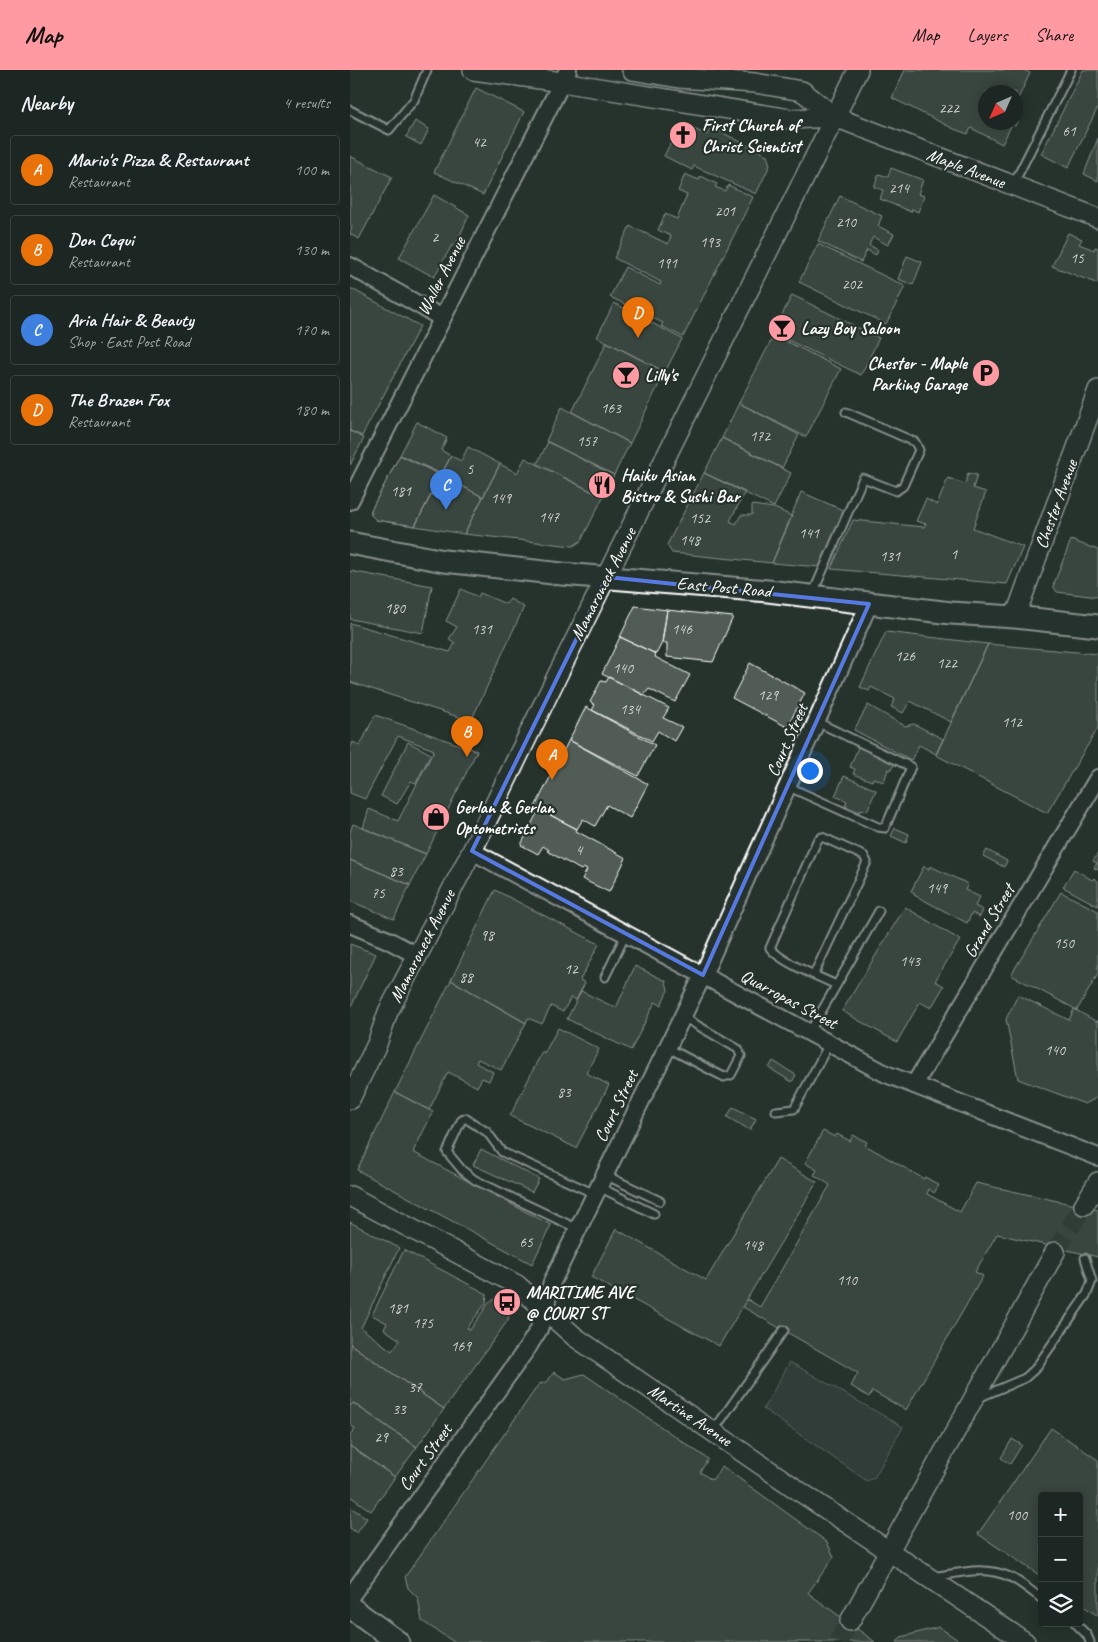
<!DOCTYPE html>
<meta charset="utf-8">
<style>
body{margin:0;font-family:Caveat,sans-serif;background:#29322f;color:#f1f3f6}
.controls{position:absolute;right:15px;bottom:15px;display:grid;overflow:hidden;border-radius:5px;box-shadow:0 2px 12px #0003}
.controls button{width:45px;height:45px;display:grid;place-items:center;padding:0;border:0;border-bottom:1px solid #3a4340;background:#1c2622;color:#f1f3f6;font:25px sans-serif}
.compass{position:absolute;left:628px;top:15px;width:45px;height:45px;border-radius:50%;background:#1c2622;box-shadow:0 2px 12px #0003;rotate:225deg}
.you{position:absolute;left:459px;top:700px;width:18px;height:18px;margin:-12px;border:4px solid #fff;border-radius:50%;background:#1a73e8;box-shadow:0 0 0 8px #1a73e833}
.badge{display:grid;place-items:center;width:32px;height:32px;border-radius:50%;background:#ff9aa2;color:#fff;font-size:16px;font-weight:700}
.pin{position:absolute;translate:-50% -41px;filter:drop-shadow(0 1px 2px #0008)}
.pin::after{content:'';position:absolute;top:26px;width:18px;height:15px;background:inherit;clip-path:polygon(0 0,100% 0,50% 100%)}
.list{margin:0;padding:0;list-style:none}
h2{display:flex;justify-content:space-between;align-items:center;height:65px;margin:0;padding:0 20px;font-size:21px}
h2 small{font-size:16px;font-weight:400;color:#a0a5a5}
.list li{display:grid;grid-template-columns:32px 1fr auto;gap:15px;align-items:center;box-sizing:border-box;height:70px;margin:0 10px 10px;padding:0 10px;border:1px solid #3a4340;border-radius:5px}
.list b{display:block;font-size:19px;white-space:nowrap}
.list p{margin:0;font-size:16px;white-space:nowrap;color:#a0a5a5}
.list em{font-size:16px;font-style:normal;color:#a0a5a5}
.icon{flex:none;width:28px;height:28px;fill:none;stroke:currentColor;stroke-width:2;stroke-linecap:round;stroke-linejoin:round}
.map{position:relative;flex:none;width:748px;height:1572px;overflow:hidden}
header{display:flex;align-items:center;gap:30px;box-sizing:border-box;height:70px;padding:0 25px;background:#ff9aa2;color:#111}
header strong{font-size:24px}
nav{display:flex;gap:28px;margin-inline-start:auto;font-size:18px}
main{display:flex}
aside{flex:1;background:#1c2622}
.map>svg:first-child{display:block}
.green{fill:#3e4944;stroke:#9ea4a2}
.building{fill:#515c57;stroke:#fff}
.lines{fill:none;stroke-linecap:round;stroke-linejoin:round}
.secondary-tunnel{stroke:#3c4742;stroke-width:19;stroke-dasharray:19 9;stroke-linecap:butt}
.service-casing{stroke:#fff;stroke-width:11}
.tertiary-casing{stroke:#fff;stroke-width:20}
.secondary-casing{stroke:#fff;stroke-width:22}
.primary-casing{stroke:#fff;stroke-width:25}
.service{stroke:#26332d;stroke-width:7}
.tertiary{stroke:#26332d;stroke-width:16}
.secondary{stroke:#26332d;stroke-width:19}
.primary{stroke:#26332d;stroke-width:21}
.marked{fill:none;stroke:#567ae2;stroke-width:4;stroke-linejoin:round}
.labels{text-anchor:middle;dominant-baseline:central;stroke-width:4.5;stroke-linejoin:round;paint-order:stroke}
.number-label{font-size:15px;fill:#d4d6d5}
.poi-label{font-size:18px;font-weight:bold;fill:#fff;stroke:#26332d;text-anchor:start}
.street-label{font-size:18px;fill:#fff;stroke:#26332d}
</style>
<header>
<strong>Map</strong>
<nav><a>Map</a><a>Layers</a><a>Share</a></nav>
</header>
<main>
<aside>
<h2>Nearby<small>4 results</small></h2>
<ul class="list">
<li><span class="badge" style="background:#e8710a">A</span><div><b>Mario's Pizza &amp; Restaurant</b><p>Restaurant</p></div><em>100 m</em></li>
<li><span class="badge" style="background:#e8710a">B</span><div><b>Don Coqui</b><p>Restaurant</p></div><em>130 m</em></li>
<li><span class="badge" style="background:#3f7fe0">C</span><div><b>Aria Hair &amp; Beauty</b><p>Shop · East Post Road</p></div><em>170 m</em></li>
<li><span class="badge" style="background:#e8710a">D</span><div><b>The Brazen Fox</b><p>Restaurant</p></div><em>180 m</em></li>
</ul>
</aside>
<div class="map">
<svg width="748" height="1572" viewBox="0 0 748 1572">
<rect width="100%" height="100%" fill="#26332d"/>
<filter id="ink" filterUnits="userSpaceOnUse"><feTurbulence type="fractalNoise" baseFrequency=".02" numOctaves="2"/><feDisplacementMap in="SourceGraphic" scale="10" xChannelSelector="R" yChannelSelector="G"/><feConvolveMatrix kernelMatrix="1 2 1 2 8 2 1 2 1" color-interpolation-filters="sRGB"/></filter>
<g filter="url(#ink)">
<path class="green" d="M440,1292L553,1357L524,1408L517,1411L413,1339Z"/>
<path class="building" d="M555,0H674L680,3L666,33V22H636V52H666V42L670,45L665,56L662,54L652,74L621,58L618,64L604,59L542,28Z
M733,0H748V37L718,98L691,84Z
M126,18L174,42L133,125L84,102Z
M65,51L79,59L71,75L56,67Z
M331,53L357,65L361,57L417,85L420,95L406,124L344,96L342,100L314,86Z
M748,68V111L734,104Z
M0,86L42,107L9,169L0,164L2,156L0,155Z
M541,98L573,110L568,124L574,126L568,142L562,139L561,142L530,129L533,120L524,117L529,104L538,107Z
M335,104L349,110L351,106L367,114L365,117L375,121L378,115L403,127L333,267L311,256L313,253L260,227L275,197L310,215L311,212L264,188L280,156L318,174L321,166L308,160L315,144L327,149L337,125L328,121Z
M84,125L119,145L105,177L102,175L84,207L49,188Z
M490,126L532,146L528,156L544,164L538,175L523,167L519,175L528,180L526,185L517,180L511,192L468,171Z
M718,163L732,169L729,174L744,180L745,177L748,178V214L702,196Z
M468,174L555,216L536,254L449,212Z
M557,186L572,192L563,215L548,209Z
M0,218L70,256L12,366L0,361Z
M442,225L529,268L511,305L423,263Z
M264,233L332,269L315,302L247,267Z
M424,265L491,299L456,367L389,333Z
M257,272L315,302L280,373L222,342Z
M389,333L449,365L432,398L372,368Z
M212,337L280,373L264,405L196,371Z
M67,352L97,368L91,380L101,386L91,405L50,385Z
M0,361L14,368L0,395Z
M372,368L441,403L424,437L354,403Z
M198,372L264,405L253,427L187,394Z
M118,377L150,394L133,427L91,405L101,386L111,391Z
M50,385L91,405L65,456L26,450L21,445V440Z
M50,385L92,404L65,456L26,450L21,445V440Z
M175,388L253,427L231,471L223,476L114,464L150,394L167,403Z
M354,403L395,422L380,451L386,454L391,445H402V435L424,438L442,446L422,493L322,483L317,475Z
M618,403L627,405L623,418L636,422L623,458L673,477L657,514L481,499L503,450L574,457L576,454L566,451L576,429L587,435L598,408L615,414Z
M91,405L133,427L114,464L65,456Z
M451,422L495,441L470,497L422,493Z
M721,470L748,480V527L707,522L703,516Z
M0,501L82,516L73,563L0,549Z
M111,519L128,527L130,523L156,534L160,529L174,537L121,651L0,612V553L100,582L105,573L99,569L107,557L96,551Z
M285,536L317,540L312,573L306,584L270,567Z
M317,540L383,547L363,592L317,587V573H312Z
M536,562L638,574L601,652L560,631L553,643L541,637L545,629L521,617L519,621L510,617Z
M270,567L306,584L305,587L340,605L325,632L299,619L294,625L252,604Z
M638,574L748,584V658L697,743L586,685Z
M400,593L455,623L437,657L382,628Z
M259,607L319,638L313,648L332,657L324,671L308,661L302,671L242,640L245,635L240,632L251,611L256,612Z
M518,635L555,656L564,654L593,669L586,684L569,675L561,690L504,660Z
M236,637L305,675L288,706L219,670Z
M25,645L127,681L76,784L13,758L19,739L48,751L84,680L48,666L15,729L0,723V678L3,672L10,676Z
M219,670L298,714L280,748L257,735L245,756L233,749L227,759L185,737Z
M58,672L81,684L66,713L61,711L47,734L31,726Z
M509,675L545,692L541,700L538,699L534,712L523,708L522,711L503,704L505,699L500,697Z
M494,706L526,720L517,741L511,739L510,742L495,736L497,731L485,726Z
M185,737L227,759L226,761L276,788L259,822L232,809L237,800L233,798L231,800L197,781L199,780L193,776L188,784L171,775L188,741L184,740Z
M3,754L76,784L60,815L0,790V762Z
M545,758L559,764L556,773L541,766Z
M637,780L657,791L654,797L633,786Z
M748,783V800L744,798L747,793L743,791Z
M0,790L60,815L44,849L0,831Z
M574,796L579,799L580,796L618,814L615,820L630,827L625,836L633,840L630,847L622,843L617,853L564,825L565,823L561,821Z
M724,799L742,810L744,808L748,811V836L713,817Z
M145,820L249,874L230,910L235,913L226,930L221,927L213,942L201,936L192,954L178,948L176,953L101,910Z
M711,822L748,841V904L727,940L661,905Z
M555,837L610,870L585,911L594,916L581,938L570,932L547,972L492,941Z
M0,874L26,884L0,939Z
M285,896L316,911L318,920L311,935L305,932L281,980L217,949L231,921L266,938Z
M101,910L176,953L151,1000L128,989L126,993L143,1002L139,1011L132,1008L127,1017L98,1002L79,1040L45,1022Z
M668,925L719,950L724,939L747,952L748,950V1027L735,1034L668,1009L656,949Z
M208,958L249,979L236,1003L259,1015L226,1078L160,1046L192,982L194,984Z
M423,991L446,1005L442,1012L419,998Z
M45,1022L83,1042L63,1082L201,1155L182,1194L7,1100Z
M383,1037L406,1049L400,1060L377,1047Z
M473,1061L485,1067L487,1064L500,1071L503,1065L517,1072L515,1075L574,1109L575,1107L589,1115L584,1123L579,1119L577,1124L610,1142L626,1113L748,1140V1187L647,1164L625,1202L633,1206L556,1340L522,1321L519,1327L501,1316L508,1303L393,1237L397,1229L410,1237L480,1115L464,1105L467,1100L455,1093Z
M131,1079L189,1109L182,1122L123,1095Z
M428,1089L467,1112L369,1276L241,1207L266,1159L356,1210Z
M0,1152L49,1178L11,1258L42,1281L50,1270L34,1259L37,1253L22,1245L54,1180L137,1224L136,1233L117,1258L120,1260L140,1231L149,1228L161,1236L158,1250L94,1339L0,1274Z
M0,1274L94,1339L67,1377L3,1333L0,1336Z
M204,1302L215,1309L234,1304L358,1389L350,1402L362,1410L372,1396L477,1472L484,1487L458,1523L525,1572H104L72,1551L68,1528L58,1518L55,1507L189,1314L197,1312Z
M3,1333L67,1377L45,1407L0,1376V1365L5,1358L0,1355V1336Z
M701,1358L748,1390V1546L729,1533V1426H692V1507L628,1464Z
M662,1369L672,1375L660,1394L651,1388Z
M0,1376L45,1407L21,1441L0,1426Z
M0,1437L17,1448L7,1463L0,1458Z
M589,1557L611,1572H547L551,1567Z"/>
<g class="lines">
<path class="secondary-tunnel" d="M705,1182L734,1135
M488,1572L500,1551"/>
<defs>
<path id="service" d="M0,40L39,60L64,30L77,0
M663,115L721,0
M463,523L513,408L546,421L553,416L569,380L565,372L496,342
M439,717L528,757L535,758L561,697L467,652
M464,904L517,792L514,786L472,767L467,771L420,878C432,893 468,906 486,915
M255,907L276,864
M459,963L529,841
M318,978L374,1007L381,1005L391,986L388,979L333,947
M426,1041L444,1039L479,974
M255,1105L310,1131
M249,1117L304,1144
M228,1159L125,1110L112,1100L97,1082L111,1051L115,1048L137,1062L152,1082L245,1124
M628,1328L675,1308L685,1299L737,1224L742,1211L735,1188
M364,1360L434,1260
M583,1507C609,1503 635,1495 660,1507C671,1512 682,1522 692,1529
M725,1553L737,1565L740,1572"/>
<path id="tertiary" d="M0,196L92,248
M0,431L218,0
M122,781L536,1004L748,1087
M0,854L38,870L66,885
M564,1015L748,708
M0,1527L178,1277L189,1259L202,1212L353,905L519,534"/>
<path id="secondary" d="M123,0L212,12L440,49L485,47
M282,0L329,8L405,13L452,21L485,47L748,148
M665,547L748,320
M0,1029L27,974L38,942L122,781L209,602L508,0
M0,1126L167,1215L225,1267L452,1423L675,1572
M734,1135L748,1112
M500,1551L705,1182"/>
<path id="primary" d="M0,473L94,491L212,504L418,521L601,543L665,547L748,556
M0,1537L48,1572"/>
</defs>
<use href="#service" class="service-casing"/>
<use href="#tertiary" class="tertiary-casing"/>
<use href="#secondary" class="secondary-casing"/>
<use href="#primary" class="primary-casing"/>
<use href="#service" class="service"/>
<use href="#tertiary" class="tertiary"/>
<use href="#secondary" class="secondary"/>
<use href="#primary" class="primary"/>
</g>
</g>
<path d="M0 0H748V1572H0ZM257,507L519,534L353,905L122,781Z" fill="#26332d" fill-opacity=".55" fill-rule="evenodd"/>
<path class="marked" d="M257,507L519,534L353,905L122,781Z"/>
<defs>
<symbol id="church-disc" viewBox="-11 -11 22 22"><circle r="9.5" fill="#ff9aa2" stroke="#26332d"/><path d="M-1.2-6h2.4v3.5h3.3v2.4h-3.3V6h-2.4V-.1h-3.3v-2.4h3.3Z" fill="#111"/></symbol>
<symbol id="bar-disc" viewBox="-11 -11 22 22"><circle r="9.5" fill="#ff9aa2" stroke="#26332d"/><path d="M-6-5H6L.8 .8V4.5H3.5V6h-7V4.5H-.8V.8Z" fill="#111"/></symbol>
<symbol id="parking-disc" viewBox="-11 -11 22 22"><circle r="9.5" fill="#ff9aa2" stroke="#26332d"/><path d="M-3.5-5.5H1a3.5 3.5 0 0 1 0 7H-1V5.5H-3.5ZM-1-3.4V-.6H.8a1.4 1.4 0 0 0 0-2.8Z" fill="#111"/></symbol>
<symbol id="restaurant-disc" viewBox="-11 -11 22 22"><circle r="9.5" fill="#ff9aa2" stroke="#26332d"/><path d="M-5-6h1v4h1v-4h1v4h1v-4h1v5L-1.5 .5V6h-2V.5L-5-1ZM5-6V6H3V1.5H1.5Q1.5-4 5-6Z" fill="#111"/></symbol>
<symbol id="shop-disc" viewBox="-11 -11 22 22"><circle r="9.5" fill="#ff9aa2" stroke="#26332d"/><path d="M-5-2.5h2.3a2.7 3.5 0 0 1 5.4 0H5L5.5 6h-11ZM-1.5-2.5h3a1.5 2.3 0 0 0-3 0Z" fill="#111"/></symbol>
<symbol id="bus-disc" viewBox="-11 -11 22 22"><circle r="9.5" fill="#ff9aa2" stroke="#26332d"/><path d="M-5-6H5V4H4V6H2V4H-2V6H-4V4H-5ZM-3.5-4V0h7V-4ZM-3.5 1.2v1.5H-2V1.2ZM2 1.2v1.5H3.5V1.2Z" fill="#111"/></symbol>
</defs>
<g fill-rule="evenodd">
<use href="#church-disc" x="317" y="49" width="32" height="32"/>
<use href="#bar-disc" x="416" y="242" width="32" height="32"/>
<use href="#parking-disc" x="620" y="287" width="32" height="32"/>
<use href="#bar-disc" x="260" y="289" width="32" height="32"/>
<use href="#restaurant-disc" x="236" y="399" width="32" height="32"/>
<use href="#shop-disc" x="70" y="731" width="32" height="32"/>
<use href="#bus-disc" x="141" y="1216" width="32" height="32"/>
</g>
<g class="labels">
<g class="number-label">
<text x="599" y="38">222</text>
<text x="719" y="61">61</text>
<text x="129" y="72">42</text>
<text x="549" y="118">214</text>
<text x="375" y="141">201</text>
<text x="496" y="152">210</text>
<text x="85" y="167">2</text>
<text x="360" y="172">193</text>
<text x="727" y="188">15</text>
<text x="317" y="193">191</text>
<text x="502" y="214">202</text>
<text x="261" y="338">163</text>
<text x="410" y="366">172</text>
<text x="237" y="371">157</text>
<text x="120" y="399">5</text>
<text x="51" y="421">181</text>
<text x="151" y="428">149</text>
<text x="199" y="447">147</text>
<text x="350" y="448">152</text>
<text x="459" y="463">141</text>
<text x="340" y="470">148</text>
<text x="604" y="484">1</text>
<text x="540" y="486">131</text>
<text x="45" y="538">180</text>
<text x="132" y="559">131</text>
<text x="332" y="559">146</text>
<text x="555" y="586">126</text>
<text x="597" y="593">122</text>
<text x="273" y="598">140</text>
<text x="418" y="625">129</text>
<text x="280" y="639">134</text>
<text x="662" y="652">112</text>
<text x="229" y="780">4</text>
<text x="46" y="801">83</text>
<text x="587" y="818">149</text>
<text x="28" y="823">75</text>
<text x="137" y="865">98</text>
<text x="714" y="873">150</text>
<text x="560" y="891">143</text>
<text x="221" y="899">12</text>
<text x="116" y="907">88</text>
<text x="705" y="980">140</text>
<text x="214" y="1022">83</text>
<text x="176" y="1172">65</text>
<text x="403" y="1175">148</text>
<text x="497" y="1210">110</text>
<text x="48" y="1238">181</text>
<text x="73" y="1253">175</text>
<text x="111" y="1276">169</text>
<text x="65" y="1317">37</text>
<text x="49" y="1339">33</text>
<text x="31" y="1367">29</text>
<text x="667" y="1445">100</text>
</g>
<g class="poi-label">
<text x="352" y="55">First Church of<tspan x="352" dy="21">Christ Scientist</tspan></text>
<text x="451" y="258">Lazy Boy Saloon</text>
<text x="617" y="293" text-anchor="end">Chester - Maple<tspan x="617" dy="21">Parking Garage</tspan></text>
<text x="295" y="305">Lilly's</text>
<text x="271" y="405">Haiku Asian<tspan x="271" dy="21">Bistro &amp; Sushi Bar</tspan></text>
<text x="105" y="737">Gerlan &amp; Gerlan<tspan x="105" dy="21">Optometrists</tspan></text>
<text x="176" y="1222">MARITIME AVE<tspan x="176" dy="21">@ COURT ST</tspan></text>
</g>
<g class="street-label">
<text transform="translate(616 98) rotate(21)">Maple Avenue</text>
<text transform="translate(91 206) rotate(-63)">Waller Avenue</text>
<text transform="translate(706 434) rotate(-70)">Chester Avenue</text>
<text transform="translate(253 514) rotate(-63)">Mamaroneck Avenue</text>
<text transform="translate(374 517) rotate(5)">East Post Road</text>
<text transform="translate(437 670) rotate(-66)">Court Street</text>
<text transform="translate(639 851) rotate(-59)">Grand Street</text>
<text transform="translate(72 876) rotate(-63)">Mamaroneck Avenue</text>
<text transform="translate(439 929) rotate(28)">Quarropas Street</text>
<text transform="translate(266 1036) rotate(-64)">Court Street</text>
<text transform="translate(340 1345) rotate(34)">Martine Avenue</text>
<text transform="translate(75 1387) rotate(-54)">Court Street</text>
</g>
</g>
</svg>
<div class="controls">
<button>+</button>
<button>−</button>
<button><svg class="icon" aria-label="layers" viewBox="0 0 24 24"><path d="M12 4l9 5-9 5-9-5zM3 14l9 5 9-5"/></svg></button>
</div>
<svg class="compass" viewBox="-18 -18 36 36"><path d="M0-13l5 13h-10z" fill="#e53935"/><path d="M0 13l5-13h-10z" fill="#a0a5a5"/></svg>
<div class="you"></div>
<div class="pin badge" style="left:202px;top:710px;background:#e8710a">A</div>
<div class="pin badge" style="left:117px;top:687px;background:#e8710a">B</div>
<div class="pin badge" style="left:96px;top:440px;background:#3f7fe0">C</div>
<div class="pin badge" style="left:288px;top:268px;background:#e8710a">D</div>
</div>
</main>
